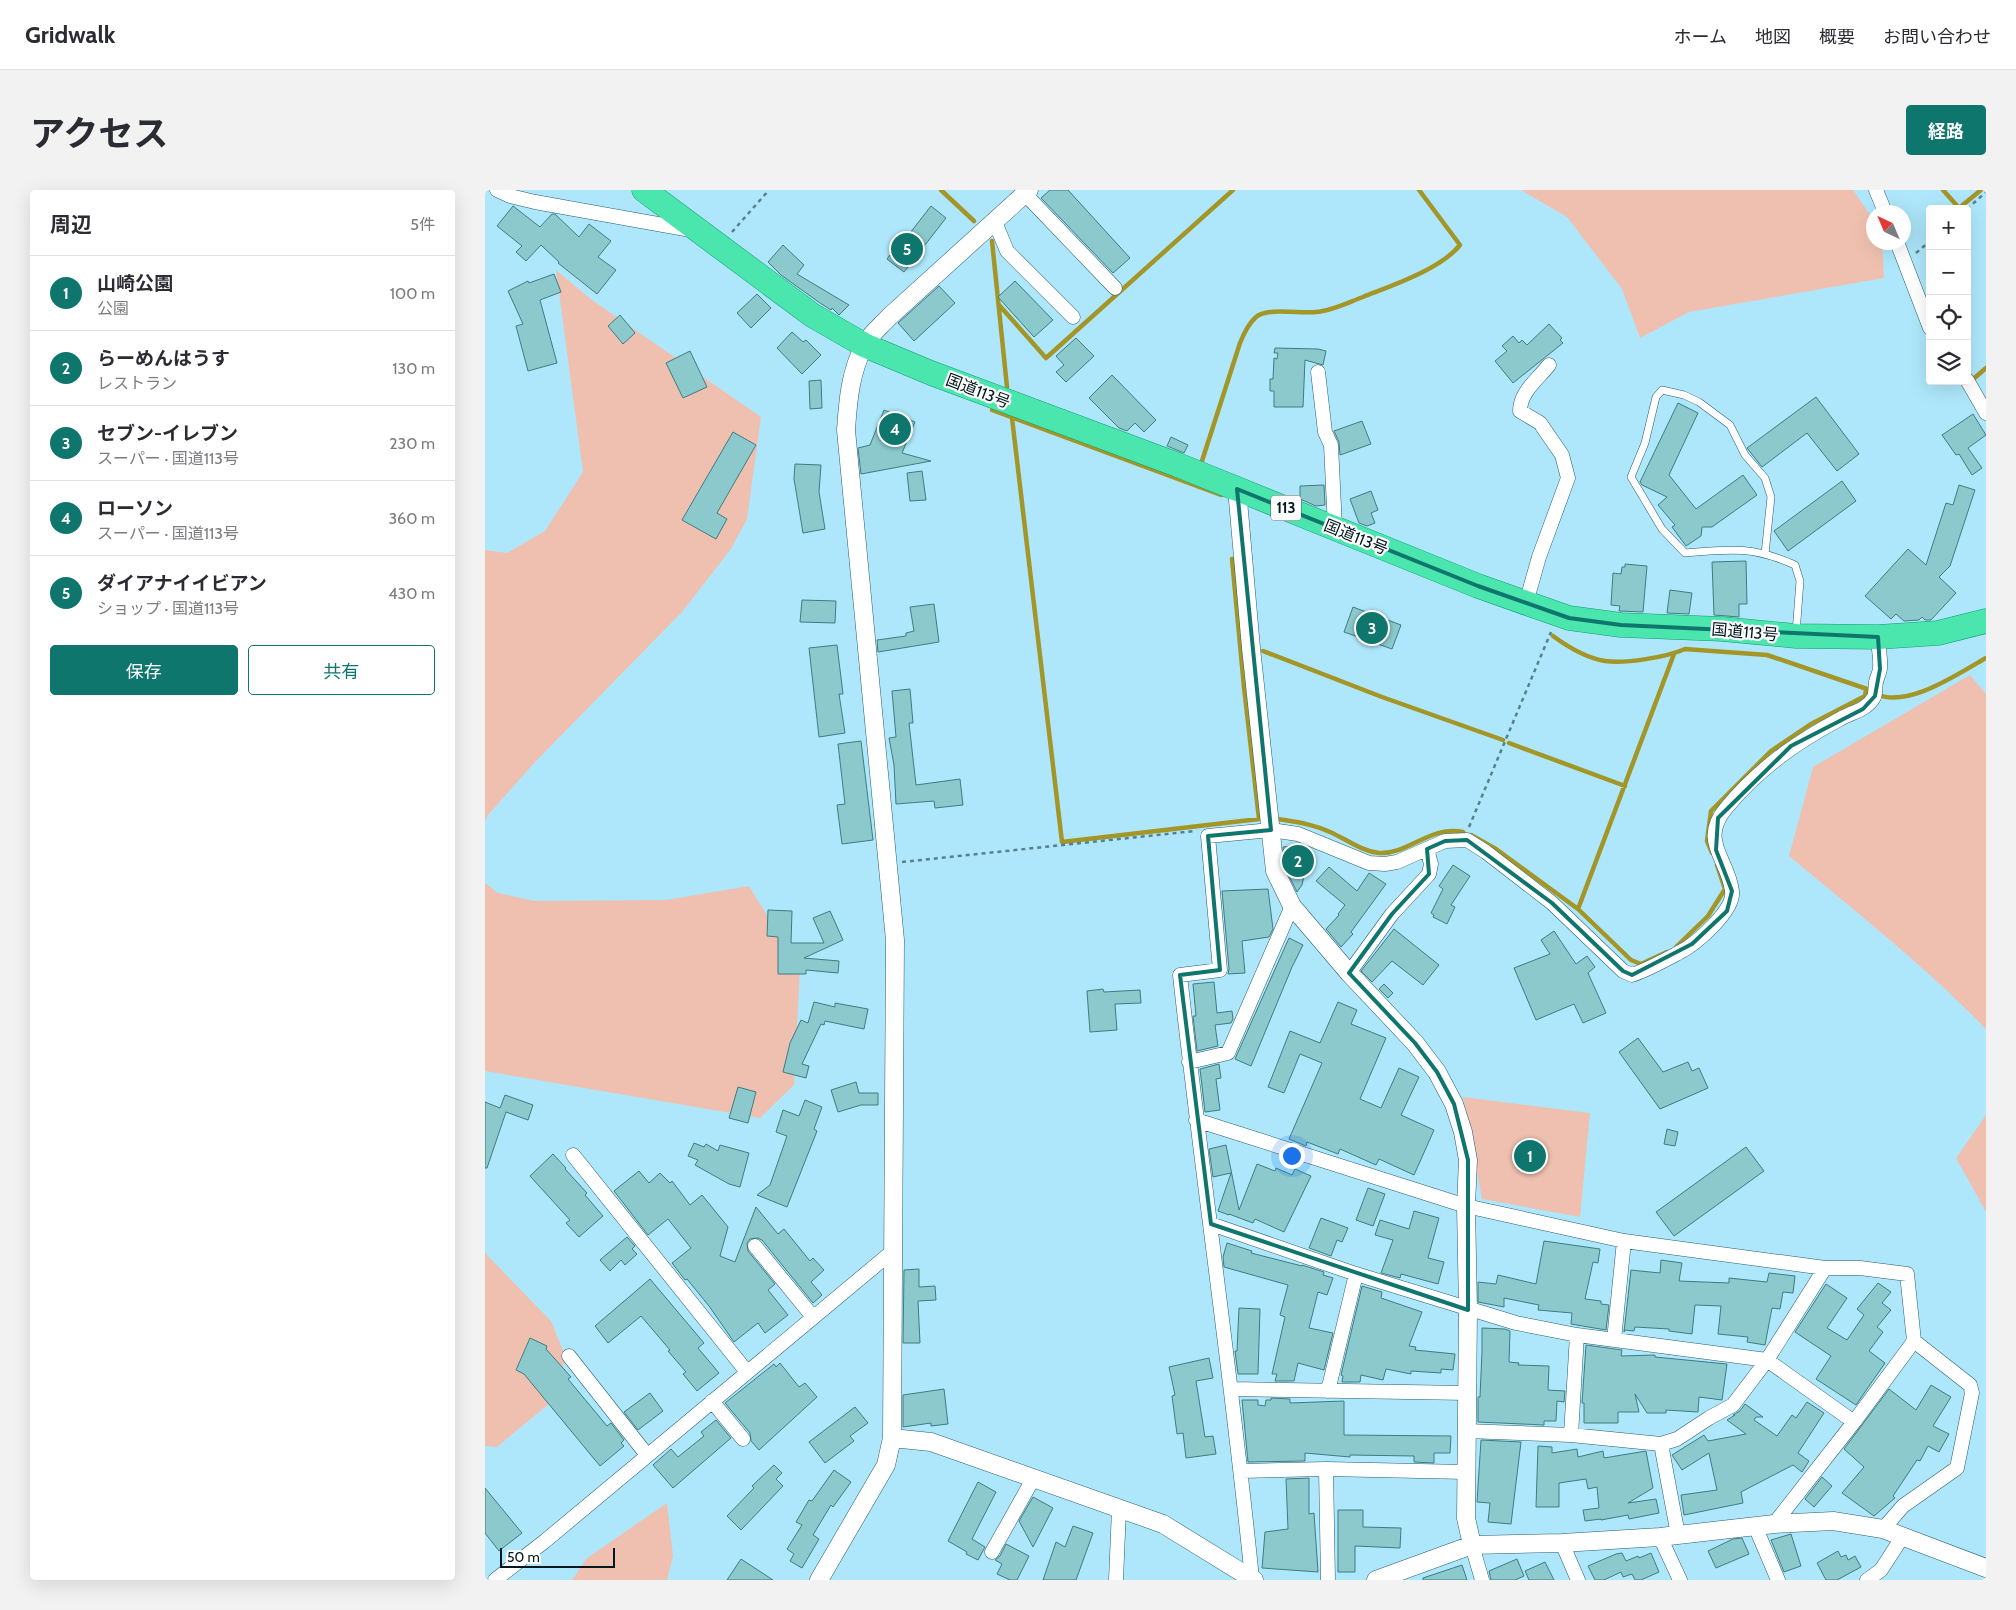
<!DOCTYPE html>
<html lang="ja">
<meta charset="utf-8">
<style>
body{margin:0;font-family:Cabin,"Noto Sans JP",sans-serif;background:#f2f2f3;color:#2b2b33}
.controls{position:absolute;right:15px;top:15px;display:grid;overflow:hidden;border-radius:5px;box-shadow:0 5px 20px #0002}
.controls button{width:45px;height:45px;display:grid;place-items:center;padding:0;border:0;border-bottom:1px solid #e1e1e2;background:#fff;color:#2b2b33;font:25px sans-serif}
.compass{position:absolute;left:1381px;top:15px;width:45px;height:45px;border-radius:50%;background:#fff;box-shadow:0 5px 20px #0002;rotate:316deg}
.scale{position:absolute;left:15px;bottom:12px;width:115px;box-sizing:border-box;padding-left:5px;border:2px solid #02171e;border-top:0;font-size:14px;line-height:18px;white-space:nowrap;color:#02171e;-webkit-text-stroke:4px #fdfdfd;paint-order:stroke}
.you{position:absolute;left:806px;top:965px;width:18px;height:18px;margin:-12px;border:4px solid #fff;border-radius:50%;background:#1a73e8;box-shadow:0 0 0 8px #1a73e833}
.badge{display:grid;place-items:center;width:32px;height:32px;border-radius:50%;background:#0f766e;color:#fff;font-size:16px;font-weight:700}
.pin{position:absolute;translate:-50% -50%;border:2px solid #fff;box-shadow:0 1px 5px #0006}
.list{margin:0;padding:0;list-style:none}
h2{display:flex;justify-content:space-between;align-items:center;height:65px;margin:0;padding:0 20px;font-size:21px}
h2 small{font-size:16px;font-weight:400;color:#7c7c81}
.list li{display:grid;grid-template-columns:32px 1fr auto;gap:15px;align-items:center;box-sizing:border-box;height:75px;padding:0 20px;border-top:1px solid #e1e1e2}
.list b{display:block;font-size:19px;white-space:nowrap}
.list p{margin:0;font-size:16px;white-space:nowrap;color:#7c7c81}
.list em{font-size:16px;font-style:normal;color:#7c7c81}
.actions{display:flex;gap:10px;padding:15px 20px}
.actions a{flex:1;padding:11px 0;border:1px solid #0f766e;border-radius:5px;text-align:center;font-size:18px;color:#0f766e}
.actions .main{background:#0f766e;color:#fff}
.icon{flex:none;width:28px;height:28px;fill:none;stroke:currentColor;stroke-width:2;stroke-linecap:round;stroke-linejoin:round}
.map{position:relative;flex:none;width:1501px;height:1390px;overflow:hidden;border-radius:5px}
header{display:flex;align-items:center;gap:30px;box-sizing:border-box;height:70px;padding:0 25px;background:#fff;border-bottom:1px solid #e1e1e2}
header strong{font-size:24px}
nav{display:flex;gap:28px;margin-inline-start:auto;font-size:18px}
.intro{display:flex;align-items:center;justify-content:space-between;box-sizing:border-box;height:120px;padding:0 30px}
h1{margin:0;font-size:35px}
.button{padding:12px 22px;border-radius:5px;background:#0f766e;color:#fff;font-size:18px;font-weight:700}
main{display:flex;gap:30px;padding:0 30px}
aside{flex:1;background:#fff;border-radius:5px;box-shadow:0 5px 20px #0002}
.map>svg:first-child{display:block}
.green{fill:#efc0af}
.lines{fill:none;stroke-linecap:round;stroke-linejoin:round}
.stream{stroke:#a49527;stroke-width:4.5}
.building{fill:#8bc9cd;stroke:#3f7c80}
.service-casing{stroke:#275e6f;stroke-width:8}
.minor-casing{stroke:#275e6f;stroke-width:15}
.tertiary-casing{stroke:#275e6f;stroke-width:19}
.trunk-casing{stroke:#139a6f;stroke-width:25}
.path{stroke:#587f8c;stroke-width:2.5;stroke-dasharray:4 4;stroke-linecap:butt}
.service{stroke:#fff;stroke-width:7}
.minor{stroke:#fff;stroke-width:14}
.tertiary{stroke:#fff;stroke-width:18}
.trunk{stroke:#4ae6ae;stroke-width:24}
.marked{fill:none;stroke:#0f766e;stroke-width:4;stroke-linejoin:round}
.labels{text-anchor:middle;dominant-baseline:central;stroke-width:4.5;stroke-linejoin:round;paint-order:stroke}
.shield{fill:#fdfdfd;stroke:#4d5c61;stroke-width:1}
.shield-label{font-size:15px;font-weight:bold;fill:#02171e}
.street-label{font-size:16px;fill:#02171e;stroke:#fdfdfd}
</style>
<header>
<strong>Gridwalk</strong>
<nav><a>ホーム</a><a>地図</a><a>概要</a><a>お問い合わせ</a></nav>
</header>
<div class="intro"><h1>アクセス</h1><a class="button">経路</a></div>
<main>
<aside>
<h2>周辺<small>5件</small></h2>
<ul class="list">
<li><span class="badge">1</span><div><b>山崎公園</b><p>公園</p></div><em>100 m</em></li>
<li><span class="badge">2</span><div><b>らーめんはうす</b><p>レストラン</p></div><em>130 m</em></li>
<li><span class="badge">3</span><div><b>セブン-イレブン</b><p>スーパー · 国道113号</p></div><em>230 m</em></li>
<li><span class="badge">4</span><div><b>ローソン</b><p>スーパー · 国道113号</p></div><em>360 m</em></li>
<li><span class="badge">5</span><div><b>ダイアナイイビアン</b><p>ショップ · 国道113号</p></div><em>430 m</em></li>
</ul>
<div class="actions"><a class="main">保存</a><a>共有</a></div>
</aside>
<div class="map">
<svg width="1501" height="1390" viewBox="0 0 1501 1390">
<rect width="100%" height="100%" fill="#aee7fb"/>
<path class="green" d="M1036,0H1368L1388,29V52L1397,53L1399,88L1204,122L1155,148L1137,99L1082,27Z
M71,80L107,110L276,227L262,329L246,359L197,422L49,573L3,625L0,631V360L22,363L60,341L98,282Z
M1485,485L1501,504V839C1440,776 1371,722 1304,666L1328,577Z
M0,693L13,703L50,711L181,710L264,696L315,779L309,895L275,928L0,881Z
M978,907L1105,923L1095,1027L997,1009Z
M1501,925V1022L1471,968Z
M0,1063L66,1131L81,1168L65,1213L12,1257L0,1256Z
M182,1313L188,1366L182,1390H87L102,1368Z"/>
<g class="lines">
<path class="stream" d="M456,0L489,31
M1458,0L1474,18L1496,0
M507,51L522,197
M514,115L561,168L748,0
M1486,191L1501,178
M507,220L736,305
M527,228L577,652L774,629L759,497L747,369
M717,271L755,153C759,143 763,134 771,127C783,117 816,124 831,122C847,121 864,112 878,107C908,95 956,79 975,55L934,0
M1068,446C1083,457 1101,468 1120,471C1140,474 1182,467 1200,459L1282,465L1382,499
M778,461L897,507L1018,550
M1391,504C1423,519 1474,483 1501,468
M1024,553L1140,596
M793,629C811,632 828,634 845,642C861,649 876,661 894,663C923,665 945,635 978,642
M986,645L1011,659L1093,719L1146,770L1156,774L1182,762
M1227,663L1222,651L1226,621L1286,561L1326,534L1380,506L1381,499
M1093,719L1189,464
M1191,757L1223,726L1240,699L1232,675"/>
</g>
<path class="building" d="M565,0H583L645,68L628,83L556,8Z
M28,16L55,37L67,24H70L94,47L104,34L126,51L113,67L131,80L112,104L73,73L74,72L56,55L41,71L31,62L37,56L12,36Z
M446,16L461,28L419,82L402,69L423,41L425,43Z
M298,55L319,75L312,84L364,115L354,125L347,118L346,120L335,113L296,85L283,72Z
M69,84L76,102L55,110L72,173L43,181L31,136L38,134L23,101L43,91L44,93Z
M530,91L568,130L549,147L513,107Z
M454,96L470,113L429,151L413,133Z
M272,104L286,118L266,138L252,123Z
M135,125L150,143L138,154L123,136Z
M1064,134L1077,148L1075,150L1078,153L1028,193L1010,171L1022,161L1017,156L1028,146L1034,153L1037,150L1042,155Z
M307,142L318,152L321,150L336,165L317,184L292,158Z
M591,148L609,166L581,192L571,182L579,175L571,166Z
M790,158L833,159L841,161L838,175L820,170L818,217H789V201H785V189H788L789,168L792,169L793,163H789Z
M205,161L222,197L198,208L181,173Z
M627,185L671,230L659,242L650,233L642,241L634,238L604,208Z
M336,190L337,218L325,219L324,191Z
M1331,207L1374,264L1352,281L1322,243L1277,277L1262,258Z
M1193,213L1213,223L1184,285L1211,319L1258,285L1272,305L1227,337H1217L1216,346L1201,356L1187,337L1190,335L1173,315L1182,307L1157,295L1155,292Z
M399,220L430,232L417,263L446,271L376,284L373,258L385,255Z
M1488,224L1501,245L1483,258L1497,278L1487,285L1474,264L1471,265L1457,245Z
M877,231L886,254L855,265L854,252L849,241Z
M248,242L271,255L232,323L242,329L231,349L197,330Z
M686,247L703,255L699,263L682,256Z
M310,274L336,275L334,302L340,339L318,343L309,289Z
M437,281L441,310L425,311L422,283Z
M1357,291L1371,311L1303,361L1289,341Z
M839,295L840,315L831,316L815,309V296Z
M1474,295L1490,300L1465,376L1454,387L1471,403L1446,430H1440L1437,427L1434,430L1419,431L1411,424L1406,429L1380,406L1423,359L1441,375L1461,313L1468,315Z
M886,301L893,320L886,323L890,333L882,336L874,333L865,309Z
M1261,371L1262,414H1254V427L1229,425L1227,372Z
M1140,374L1162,376L1158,422L1134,421L1135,416L1126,415L1128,383L1136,384L1137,377H1140Z
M1185,400L1207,403L1204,424L1182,423Z
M317,410L351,411L350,433L315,432Z
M449,414L454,452L393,462L392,450L421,446V443L429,441L425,417Z
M868,417L916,435L907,459L859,442Z
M352,455L358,504H354L360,543L334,547L324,458Z
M425,499L428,533H424L431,595L475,589L478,615L450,618L449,611L411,614L409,575L404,548L411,547L407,501Z
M376,551L388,650L357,654L352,615L360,614L353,554Z
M812,656L825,659L817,695L812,702L803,684L805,675H800L798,657Z
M968,675L985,686L966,715L970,717L962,734L948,727L949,725L946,723L958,699L954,696Z
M844,677L872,701L884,683L901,694L866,742L868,744L856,757L841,739L854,725L853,724L860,715L831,691Z
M783,699L788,739L784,747L757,751L760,783L743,784L744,779L737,701Z
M283,720L307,721L306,753H339L328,728L345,721L358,750L319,768L354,771L353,783L321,780V784H293V747L282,746Z
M909,739L954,775L938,795L907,771L887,792L876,781Z
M1069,741L1091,774L1102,766L1110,777L1103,783L1121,823L1098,833L1089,814L1051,830L1029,778L1065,764L1056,750Z
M804,748L818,755L807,777L766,876L750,869Z
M729,792L732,823L747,821L748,829L746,833L730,835L733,856L712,861L708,826H711L708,794Z
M899,794L908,803L903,808L894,799Z
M618,799L619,802L655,800L656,813L630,814L632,840L605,842L602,801Z
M329,812L350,817V813L383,819L379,839L340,831L339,835L336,834L317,874L324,876L321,888L298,882L305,853L316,830L323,833Z
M853,812L872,820L866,834L901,848L875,909L896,918L914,878L934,887L916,925L949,940L929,985L894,969L891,975L855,959L853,964L822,952L821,956L804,949L837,873L815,864L799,903L783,897L805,841L835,853Z
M1153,848L1178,882L1203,872L1207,881L1214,878L1223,898L1175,919L1134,862Z
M734,874L736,888L731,889L735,920L720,922L715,879Z
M371,892L374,903H393V915H376L353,922L346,900Z
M253,897L271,902L263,933L244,928Z
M20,905L48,915L43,930L21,922L2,978H0V912L15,918Z
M320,910L337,917L329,939L332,941L302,1017L272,1005L285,995L302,946L291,942L298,920L314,926Z
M1182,939L1193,942L1190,956L1179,954Z
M209,953L219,957L221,954L233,961L235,955L264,963L255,997L244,994L210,975L213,970L203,966Z
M741,955L754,1020L772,974L790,981L791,978L807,985L810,979L826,986L799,1042L770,1029L768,1033L744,1024V1025L733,1021L746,983L728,987L724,959Z
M1261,957L1279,981L1189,1046L1171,1022Z
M68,964L81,978L80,979L102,1003L100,1005L118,1026L94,1047L81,1033L85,1030L45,986Z
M154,981L164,993L175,983L185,993L187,991L205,1015L217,1005L243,1037L235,1066L250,1072L271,1017L293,1044L299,1039L325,1071L328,1068L339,1080L326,1092L337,1105L328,1113L277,1050L273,1048L265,1049L262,1053L263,1061L290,1094L283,1100L303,1125L280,1143L273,1133L249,1152L224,1116L202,1089L200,1090L187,1073L206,1058L183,1029L163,1045L129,1001Z
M883,998L900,1004L888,1036L871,1030Z
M929,1021L954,1028L943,1068L959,1072L953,1094L916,1084L915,1088L896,1083L908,1050L890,1045L895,1030L924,1039Z
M836,1028L863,1038L857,1052L852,1050L846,1066L824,1058Z
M142,1047L150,1056L147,1059L152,1064L140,1075L136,1070L125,1081L115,1070Z
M1059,1051L1115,1059L1113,1073L1108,1072L1100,1109L1116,1111V1114L1124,1115L1121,1140L1086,1134L1087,1123L1053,1120L1054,1115L1019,1108V1117L993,1112V1092L1011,1094L1013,1085L1051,1094Z
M742,1053L767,1061L766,1063L817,1076V1075L839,1082L838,1085L848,1088L842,1105L833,1102L824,1138L848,1143L839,1180L813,1173L809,1191H790L792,1184H787L800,1127L795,1125L803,1095L739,1077L738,1067Z
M1176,1070L1197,1073L1194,1091L1244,1093V1088L1282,1092L1284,1083L1310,1086L1308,1103L1298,1102L1295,1119L1287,1118L1280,1155L1262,1152L1263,1147L1233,1144L1236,1116L1210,1115L1207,1144L1184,1141V1139L1150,1137L1149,1141L1140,1140L1139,1142L1146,1080L1175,1083Z
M434,1079V1097L450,1096L451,1110L433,1111L435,1153H418L419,1080Z
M165,1089L219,1153L213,1158L234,1183L212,1201L198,1184L201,1182L183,1161L185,1160L156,1126L123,1153L110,1136Z
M1393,1093L1406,1102L1397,1113L1406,1120L1392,1137L1398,1142L1384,1161L1400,1173L1371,1215L1331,1189L1346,1166L1310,1142L1341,1094L1362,1108L1342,1138L1362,1150L1379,1125L1372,1119Z
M877,1096L897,1102L896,1108L937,1122L924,1156L931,1157L930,1160L970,1164L968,1180L956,1179V1183L926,1181V1184L901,1179L898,1190L876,1185L875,1192H857L858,1186L856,1185Z
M754,1118L775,1119L773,1184H753L750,1161H752Z
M997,1138L1020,1139L1025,1141L1024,1172L1034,1173L1033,1175L1064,1176L1063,1200L1080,1201L1079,1212L1072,1211L1071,1231H1059V1235L993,1232V1207H995L997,1161Z
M45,1148L62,1156L61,1159L86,1187L83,1189L122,1236L126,1233L139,1250L136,1253L139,1256L115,1276L39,1184L31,1180Z
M1101,1155L1137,1160L1136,1166L1170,1165V1167L1242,1174L1237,1210L1214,1207L1213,1222L1181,1220V1223H1162L1150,1204L1154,1222H1133V1233H1099V1213H1097Z
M724,1168L728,1188L711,1191L720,1247L728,1246L731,1264L701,1268L698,1243L692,1244L687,1206L690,1205L684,1177Z
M295,1173L314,1197L320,1193L332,1207L274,1260L266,1251L265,1243L240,1213L289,1174L291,1177Z
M1446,1195L1466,1207L1448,1236L1464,1244L1454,1262L1443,1256L1435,1271L1432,1270L1408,1306L1410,1308L1389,1326L1357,1303L1379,1277L1359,1259L1404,1199L1431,1220Z
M459,1199L463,1234L446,1236V1233L418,1237V1205Z
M165,1203L178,1221L153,1240L139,1222Z
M786,1208L805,1209V1213L859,1211V1245L966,1246L965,1263H949V1273L929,1272V1266L865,1265V1267L820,1263V1271L763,1272L757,1210H773V1215L780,1216L781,1210H786Z
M1322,1212L1339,1223L1313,1263L1324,1271L1317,1282L1308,1275L1256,1302L1258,1313L1199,1325L1196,1305L1232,1300L1224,1263L1197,1280L1187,1265L1219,1245L1223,1251L1261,1244L1242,1230L1250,1225H1248L1255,1221L1260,1214L1278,1227H1271L1269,1230L1292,1246L1307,1225L1311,1228Z
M370,1217L383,1233L365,1246L369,1251L340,1273L324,1252Z
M231,1230L246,1248L188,1298L168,1275L186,1259L193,1267L219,1246L216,1242Z
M996,1250L1036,1252L1026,1334L1003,1332L1005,1313L992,1312Z
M1053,1256L1067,1257V1263L1092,1259L1093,1267L1118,1261L1119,1268L1161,1261L1168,1298L1143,1313L1171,1309L1174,1323L1144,1329L1143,1325L1116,1330V1329L1100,1331L1098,1320L1114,1318L1112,1297L1103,1299L1101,1289L1074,1293V1317H1051Z
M289,1275L297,1283L291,1289L298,1296L256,1340L242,1326L269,1298L267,1296Z
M349,1280L366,1292L348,1317L346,1315L328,1345L334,1349L317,1378L305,1371L309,1364L302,1359L317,1335L311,1332L324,1310L327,1311Z
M1337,1287L1347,1296L1329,1317L1320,1309Z
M824,1288V1324L829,1323L833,1382L777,1378L780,1342L803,1339L801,1289Z
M493,1292L511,1302L487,1349L500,1357L493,1370L481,1364L482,1362L463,1351Z
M0,1298L37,1343L14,1361L0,1343Z
M548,1307L568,1318L548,1357L534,1331Z
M853,1320H878V1337L916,1338L915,1358L870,1356V1382H853Z
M588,1336L608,1343L591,1390H558L571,1352L580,1357Z
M1306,1344L1316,1376L1299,1382L1286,1350Z
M1257,1348L1264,1364L1231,1378L1223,1361L1248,1349Z
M521,1354L544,1366L532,1390H525L512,1384L517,1374L510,1370L515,1366Z
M1353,1361L1356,1367L1361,1365L1363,1370L1370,1366L1376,1377L1352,1390H1341L1332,1373Z
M1137,1363L1141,1371L1153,1366L1154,1368L1166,1363L1174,1382L1156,1390H1150L1147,1384L1138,1387L1136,1382L1119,1390H1110L1103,1376L1131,1364Z
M256,1369L288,1390H242Z
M1032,1369L1039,1386L1030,1390H1006L1004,1381Z
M1060,1372L1069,1390H1044L1040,1381Z
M977,1375L982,1390H938V1388Z"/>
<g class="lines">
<defs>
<path id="service" d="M1280,364L1286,307L1280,288L1260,265L1245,235L1214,212L1199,205L1177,200L1171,207L1160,253L1146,287L1177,339L1200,363C1245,359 1268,356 1310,375L1315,391L1311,443"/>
<path id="minor" d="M12,0L25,6L50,12L206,40
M1391,0L1400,22
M540,4L630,98
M510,32L522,61L588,127
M1412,52L1445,138
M833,182L840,242L846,255L850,338
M1482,190L1501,223
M1041,413L1054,367L1083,288L1077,265L1055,233L1035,221C1035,202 1053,189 1064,175
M864,783L907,724L944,684L946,674L942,659
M704,872L743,863L807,716
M711,930L981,1016L1139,1051L1340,1078H1375L1422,1084L1429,1151L1369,1232L1289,1334
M88,965L262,1182
M726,1034L871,1084L1031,1133L1092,1145L1282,1170L1369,1232
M270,1056L328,1127
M1129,1150L1139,1051
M84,1166L162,1265
M746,1199L982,1203
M843,1201L871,1084
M227,1211L258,1249
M981,1241L1086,1245L1176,1254L1192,1249L1224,1228L1248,1215L1282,1170L1340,1078
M1086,1245L1092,1145
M1176,1254L1193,1345
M756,1281L841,1279
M1270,1336L1293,1390
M1398,1339L1418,1316L1472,1278L1487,1203L1485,1195L1429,1151
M1175,1347L1195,1390
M1077,1353L1093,1390
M987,1355L997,1390
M507,1362L548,1289
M767,1389C747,1187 717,987 695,785L735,780L723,646L786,640L813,644L884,673L900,674L912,672L960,651L982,650L1001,662L1067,713L1138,781L1147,785C1164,779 1180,770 1195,762C1211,754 1250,720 1247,701C1243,668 1213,651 1242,617C1275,578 1310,553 1355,529C1367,522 1382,520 1389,507C1391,503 1390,496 1391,492C1392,487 1395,482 1395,478C1396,468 1393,457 1393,447
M10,1390L60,1351L408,1061
M631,1390L634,1319
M843,1390L841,1279L981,1282
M1382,1390L1396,1380L1418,1346"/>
<path id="tertiary" d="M752,299L766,458L790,681L807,716L864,783L930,853L952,882L969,914L978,942L983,970L981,1016L983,1120L981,1328L987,1355
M407,1248L446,1252L678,1334L769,1390
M334,1390L401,1275L407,1248L410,750L361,240C363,211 365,183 379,156C384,145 396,136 404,127L544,0
M891,1390L987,1355L1077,1353L1175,1347L1289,1334L1348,1331L1398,1339L1501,1378"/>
<path id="trunk" d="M159,0L327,125L379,155L446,183L693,275L993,396L1084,428L1136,435L1237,439L1311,446L1393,447L1453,443L1501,431"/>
</defs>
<use href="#service" class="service-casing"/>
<use href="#minor" class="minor-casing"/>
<use href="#tertiary" class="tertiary-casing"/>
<use href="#trunk" class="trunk-casing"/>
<path class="path" d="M1482,19L1501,2
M247,42L284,0
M1431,63L1445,51
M984,637L1066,442
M417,672L710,641"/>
<use href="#service" class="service"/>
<use href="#minor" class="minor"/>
<use href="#tertiary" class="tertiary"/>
<use href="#trunk" class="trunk"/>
</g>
<path class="marked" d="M752,299L993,396L1084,428L1136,435L1393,447L1395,479L1390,506L1378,519L1306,556L1233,628L1231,660L1247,701L1242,721L1207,754L1147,785L1138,781L1067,713L982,650L960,651L942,659L944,684L907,724L864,783L930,853L952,882L969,914L983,970V1120L726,1034L695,785L735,780L723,646L786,640Z"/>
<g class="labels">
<rect class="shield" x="786" y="305.5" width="30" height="25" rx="4"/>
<g class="shield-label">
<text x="801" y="318">113</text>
</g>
<g class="street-label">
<text transform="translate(493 201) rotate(21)">国道113号</text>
<text transform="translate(871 347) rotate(22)">国道113号</text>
<text transform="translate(1260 442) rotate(5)">国道113号</text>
</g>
</g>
</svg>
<div class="controls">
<button>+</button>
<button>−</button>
<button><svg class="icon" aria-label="locate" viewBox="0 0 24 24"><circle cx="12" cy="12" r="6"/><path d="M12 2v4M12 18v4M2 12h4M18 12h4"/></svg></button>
<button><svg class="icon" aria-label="layers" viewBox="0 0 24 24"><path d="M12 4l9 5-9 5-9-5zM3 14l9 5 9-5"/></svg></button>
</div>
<svg class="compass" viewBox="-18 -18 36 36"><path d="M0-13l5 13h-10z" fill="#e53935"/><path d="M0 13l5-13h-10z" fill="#7c7c81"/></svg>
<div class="scale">50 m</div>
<div class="you"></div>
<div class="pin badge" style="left:1045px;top:966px">1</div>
<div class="pin badge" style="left:813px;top:671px">2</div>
<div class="pin badge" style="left:887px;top:438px">3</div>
<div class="pin badge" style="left:410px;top:239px">4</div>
<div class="pin badge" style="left:422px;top:59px">5</div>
</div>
</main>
